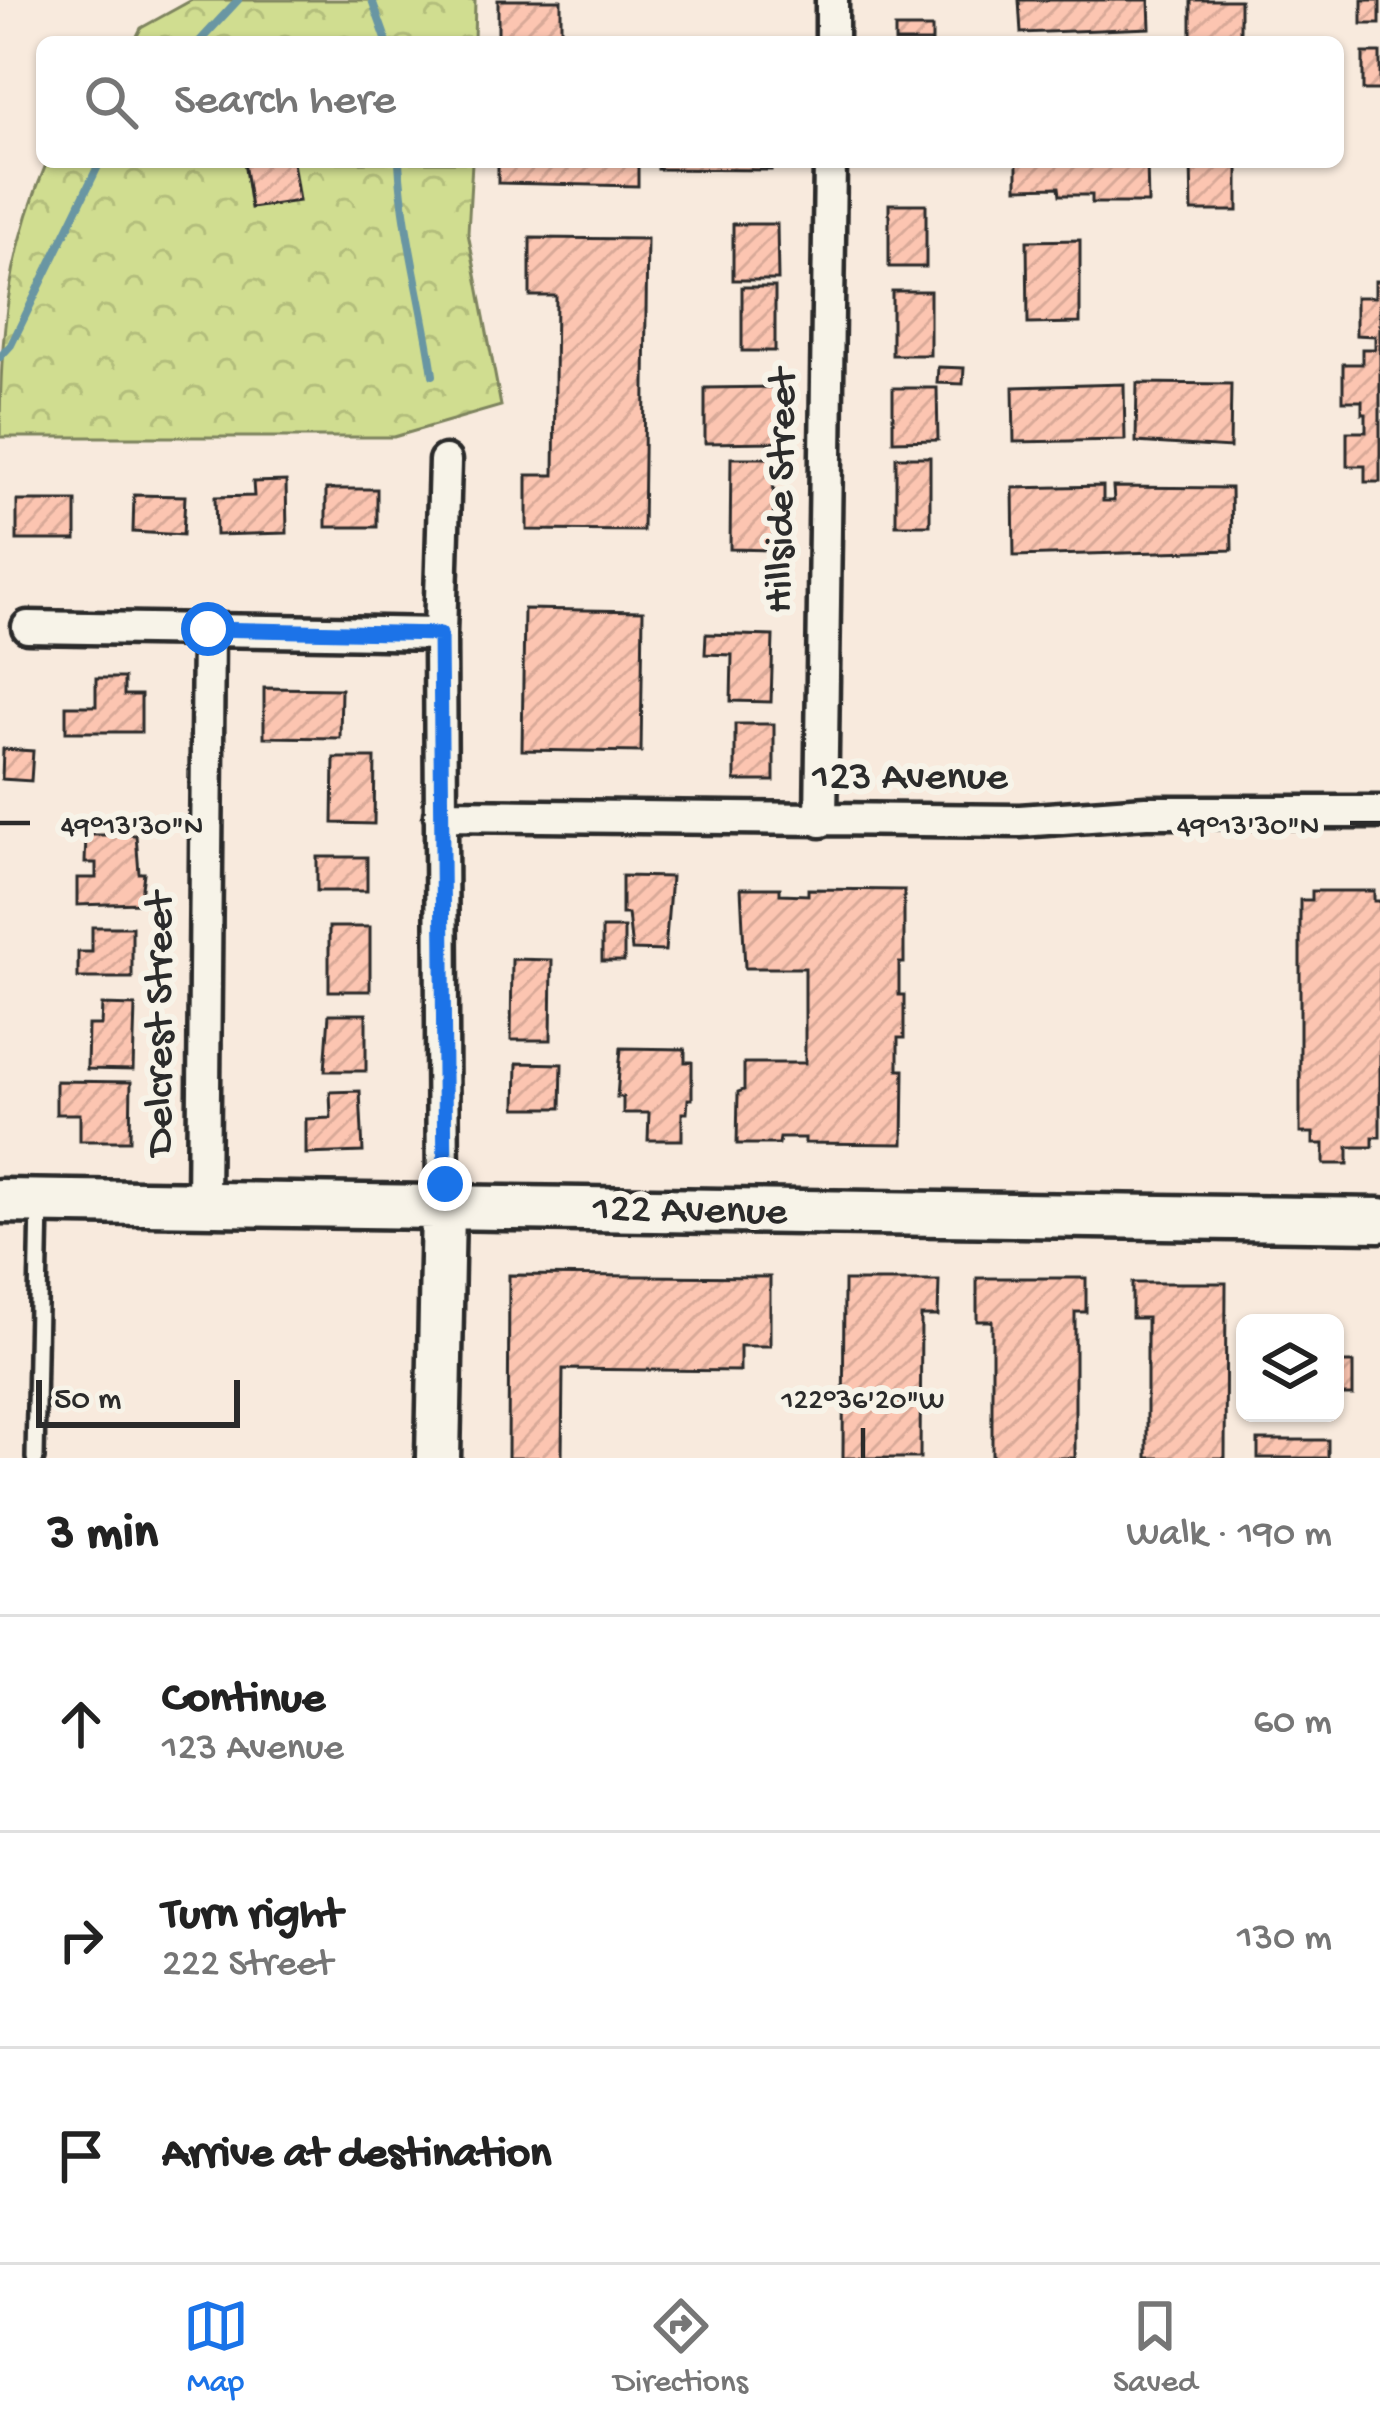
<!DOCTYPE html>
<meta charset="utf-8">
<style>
body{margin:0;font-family:"Gochi Hand",sans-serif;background:#f2f2f2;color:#222}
.controls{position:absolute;right:36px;bottom:36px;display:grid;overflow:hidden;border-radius:18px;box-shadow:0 3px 9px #0004}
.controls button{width:108px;height:108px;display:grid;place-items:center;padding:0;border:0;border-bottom:3px solid #e0e0e0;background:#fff;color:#222;font:60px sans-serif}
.scale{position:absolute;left:36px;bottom:30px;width:204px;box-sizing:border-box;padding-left:12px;border:6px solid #2b2b2b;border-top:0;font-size:33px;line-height:42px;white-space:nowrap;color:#2b2b2b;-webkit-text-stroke:9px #f7f3e8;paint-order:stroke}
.stop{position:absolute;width:36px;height:36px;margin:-27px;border:9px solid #1a73e8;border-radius:50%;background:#fff}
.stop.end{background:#1a73e8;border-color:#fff;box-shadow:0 3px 12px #0008}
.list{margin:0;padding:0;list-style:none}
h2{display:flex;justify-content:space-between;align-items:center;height:156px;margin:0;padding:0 48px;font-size:51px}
h2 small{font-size:39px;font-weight:400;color:#767676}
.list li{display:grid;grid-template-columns:78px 1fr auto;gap:36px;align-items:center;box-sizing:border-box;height:216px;padding:0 48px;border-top:3px solid #e0e0e0}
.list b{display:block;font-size:45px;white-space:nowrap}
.list p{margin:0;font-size:39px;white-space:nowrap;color:#767676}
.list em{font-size:39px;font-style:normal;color:#767676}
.icon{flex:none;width:66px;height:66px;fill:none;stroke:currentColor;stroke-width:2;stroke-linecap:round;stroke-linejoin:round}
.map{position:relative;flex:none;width:1380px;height:1458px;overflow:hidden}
.search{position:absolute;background:#fff;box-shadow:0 3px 9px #0004;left:36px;right:36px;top:36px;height:132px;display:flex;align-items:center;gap:30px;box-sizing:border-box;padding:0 42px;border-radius:18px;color:#767676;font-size:45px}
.sheet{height:804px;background:#fff}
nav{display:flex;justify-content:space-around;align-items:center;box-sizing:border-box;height:168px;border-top:3px solid #e0e0e0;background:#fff;font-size:33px;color:#767676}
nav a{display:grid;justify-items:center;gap:6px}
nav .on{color:#1a73e8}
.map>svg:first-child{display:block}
.forest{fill:url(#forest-crowns);stroke:#7e845e;stroke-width:3}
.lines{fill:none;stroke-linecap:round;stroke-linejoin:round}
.stream{stroke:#6996a3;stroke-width:8}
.building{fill:url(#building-hatch);stroke:#2b2b2b;stroke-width:3}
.lane-casing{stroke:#2b2b2b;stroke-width:24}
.street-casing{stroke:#2b2b2b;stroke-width:39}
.secondary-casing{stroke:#2b2b2b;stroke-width:51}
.lane{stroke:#f7f3e8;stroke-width:15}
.street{stroke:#f7f3e8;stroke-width:30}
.secondary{stroke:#f7f3e8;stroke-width:42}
.route{stroke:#1a73e8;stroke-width:15}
.ticks{fill:none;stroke:#2b2b2b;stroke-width:4.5}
.labels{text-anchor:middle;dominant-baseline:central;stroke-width:12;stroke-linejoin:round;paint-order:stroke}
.street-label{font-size:42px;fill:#2b2b2b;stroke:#f7f3e8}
.ticks-label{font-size:30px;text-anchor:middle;fill:#2b2b2b;stroke:#f7f3e8;stroke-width:12;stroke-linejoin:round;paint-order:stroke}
</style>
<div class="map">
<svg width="1380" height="1458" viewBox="0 0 1380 1458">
<defs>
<pattern id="forest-crowns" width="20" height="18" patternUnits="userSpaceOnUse" patternTransform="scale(3)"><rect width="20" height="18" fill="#d0dd90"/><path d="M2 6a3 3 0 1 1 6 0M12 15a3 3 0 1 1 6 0" fill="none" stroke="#b3be7c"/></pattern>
<pattern id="building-hatch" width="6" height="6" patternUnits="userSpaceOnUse" patternTransform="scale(3)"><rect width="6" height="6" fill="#fcc5b1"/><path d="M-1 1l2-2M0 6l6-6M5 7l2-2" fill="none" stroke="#d8a998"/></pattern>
</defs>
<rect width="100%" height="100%" fill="#f8eadd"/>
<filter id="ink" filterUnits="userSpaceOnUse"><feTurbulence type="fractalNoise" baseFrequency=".00833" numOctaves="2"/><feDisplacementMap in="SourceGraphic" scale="24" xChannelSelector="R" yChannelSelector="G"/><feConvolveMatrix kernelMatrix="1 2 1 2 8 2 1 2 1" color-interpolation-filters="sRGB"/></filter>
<g filter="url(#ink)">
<path class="forest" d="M192,0H475L474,42H134L141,28Z
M47,162H472L468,233L501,406L394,437H0C0,338 7,256 47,162Z"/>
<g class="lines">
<path class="stream" d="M372,0L387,42
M199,42L238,0
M399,162C403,234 423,304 433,375
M0,357L11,345L100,162"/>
</g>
<path class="building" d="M498,0H561V42H498Z
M1019,0H1149L1150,28L1021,33Z
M1191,0H1240V42H1191Z
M1362,0H1380V24H1362Z
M895,28H932V42H895Z
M1363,53H1380V90H1363Z
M244,162H293L299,201L251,208Z
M498,162H638V186L498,183Z
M658,162H771V170L658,169Z
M1017,162H1147L1148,203H1092V195H1060L1059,187L1017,188Z
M1191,162H1238V211H1192Z
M889,204H926V267H889Z
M733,224H777L778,280H733Z
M530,238L647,239L643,531L527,530V475H554L556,296H530Z
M1080,240V323L1028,324L1027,241Z
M1375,281H1380V482H1365V466H1347V432H1366V414H1362V401H1343V364H1362V349H1375V336L1356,335V297H1375Z
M742,287H775V351H742Z
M892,291H930V355H892Z
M938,367L964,368L963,384L937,383Z
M1137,383L1231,384L1230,448L1136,442Z
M1124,384L1125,440L1014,442L1013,387Z
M778,387L779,442L705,443V388Z
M893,388H937L938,440L893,441Z
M896,457H930V525H896Z
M731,458H774L773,550L730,549Z
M286,481L287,533L216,535L215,497L254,496L253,482Z
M1103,486V501H1114L1113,487L1231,488L1232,550L1014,556L1013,488Z
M326,489H377V527H326Z
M134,495L185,496L183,535L133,532Z
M17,501H76V540H17Z
M524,609L643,611L641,752L522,750Z
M706,634L773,636L771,702L731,701L732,655L705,654Z
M96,678H124V695H141V732H66V706H96Z
M264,688L341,689L340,738L264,737Z
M735,724H774V781H735Z
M3,749L33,751L31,781L2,779Z
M334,758H375L374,824L333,823Z
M86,835H136L139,873H144L140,903L77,905V878H96V863H85Z
M317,857H367V891H317Z
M622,876L671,877L665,951L632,950L628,914H622Z
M741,888H780V894L808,895V889L904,890V963H899V995H904V1038H898V1070H904L903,1144L805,1143V1138H780L779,1144H737L738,1092L744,1090V1063H805V968H745Z
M1312,891H1374V901H1380V1137H1373V1147H1348V1164H1324V1144H1313V1133H1300V900H1312Z
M92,927H132V978H78V952H92Z
M329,927H370V991H329Z
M602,928H624V961H602Z
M512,959L552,960L551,1040H511Z
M102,1005L135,1006L133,1070L87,1069L88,1025H101Z
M329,1014H366V1071H325Z
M621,1048L685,1049V1062H692V1099H688L687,1113H682V1140H648L649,1113H623V1097H617Z
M517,1063L562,1064L561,1108H516Z
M56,1081L131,1082L130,1141H80V1114H56Z
M360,1091L363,1152L306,1154V1119L331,1118L330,1092Z
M509,1275L770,1277V1346H740V1371L563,1369L562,1458H508Z
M977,1278H1086V1312H1075V1458H992V1321H977Z
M844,1281H939L938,1316H921L920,1458H843Z
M1132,1283H1226L1225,1458H1147V1318H1132Z
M1335,1363H1353V1395H1335Z
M1258,1440H1328V1458H1258Z"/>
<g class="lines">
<defs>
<path id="lane" d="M35,1458L40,1203"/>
<path id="street" d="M832,42V0
M28,627L440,634
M440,815L1020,821L1146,812H1380
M821,821L830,162
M203,1205L208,629
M443,1209L440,634L445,461"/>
<path id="secondary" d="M0,1201L1380,1220
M438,1458L443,1209"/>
</defs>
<use href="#lane" class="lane-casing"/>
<use href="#street" class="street-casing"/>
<use href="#secondary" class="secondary-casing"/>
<use href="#lane" class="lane"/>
<use href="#street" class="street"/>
<use href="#secondary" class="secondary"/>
</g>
</g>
<g class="lines" filter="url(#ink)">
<path class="route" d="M208,629L440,634L445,1184"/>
</g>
<path class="ticks" d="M0,823H30M1350,823H1380M863,1428V1458"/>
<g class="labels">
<g class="street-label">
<text transform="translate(784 491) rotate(-89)">Hillside Street</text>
<text x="910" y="779">123 Avenue</text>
<text transform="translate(162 1024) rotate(-90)">Delcrest Street</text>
<text transform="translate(690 1213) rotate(1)">122 Avenue</text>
</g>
</g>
<g class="ticks-label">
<text x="132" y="834">49°13'30"N</text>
<text x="1248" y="834">49°13'30"N</text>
<text x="863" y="1408">122°36'20"W</text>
</g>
</svg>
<div class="controls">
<button><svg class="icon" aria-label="layers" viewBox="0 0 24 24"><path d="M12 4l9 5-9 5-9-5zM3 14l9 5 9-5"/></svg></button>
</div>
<div class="scale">50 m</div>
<div class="stop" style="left:208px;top:629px"></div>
<div class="stop end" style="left:445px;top:1184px"></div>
<div class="search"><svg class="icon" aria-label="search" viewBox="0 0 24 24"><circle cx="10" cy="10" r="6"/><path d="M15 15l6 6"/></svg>Search here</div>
</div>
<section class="sheet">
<h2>3 min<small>Walk · 190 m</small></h2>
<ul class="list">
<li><svg class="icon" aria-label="ahead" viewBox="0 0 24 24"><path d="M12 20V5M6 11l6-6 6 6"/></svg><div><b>Continue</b><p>123 Avenue</p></div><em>60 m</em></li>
<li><svg class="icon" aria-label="right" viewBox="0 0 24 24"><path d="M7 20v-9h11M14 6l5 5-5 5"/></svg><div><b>Turn right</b><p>222 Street</p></div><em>130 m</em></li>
<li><svg class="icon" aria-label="arrive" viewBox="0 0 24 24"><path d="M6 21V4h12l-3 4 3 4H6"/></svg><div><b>Arrive at destination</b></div></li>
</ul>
</section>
<nav>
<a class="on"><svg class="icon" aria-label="map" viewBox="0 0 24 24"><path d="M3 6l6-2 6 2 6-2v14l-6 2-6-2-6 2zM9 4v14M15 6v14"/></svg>Map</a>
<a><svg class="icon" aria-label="directions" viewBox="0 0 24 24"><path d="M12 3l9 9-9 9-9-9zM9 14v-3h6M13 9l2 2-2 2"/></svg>Directions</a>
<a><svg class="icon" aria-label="saved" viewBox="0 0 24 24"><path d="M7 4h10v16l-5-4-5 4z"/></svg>Saved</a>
</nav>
